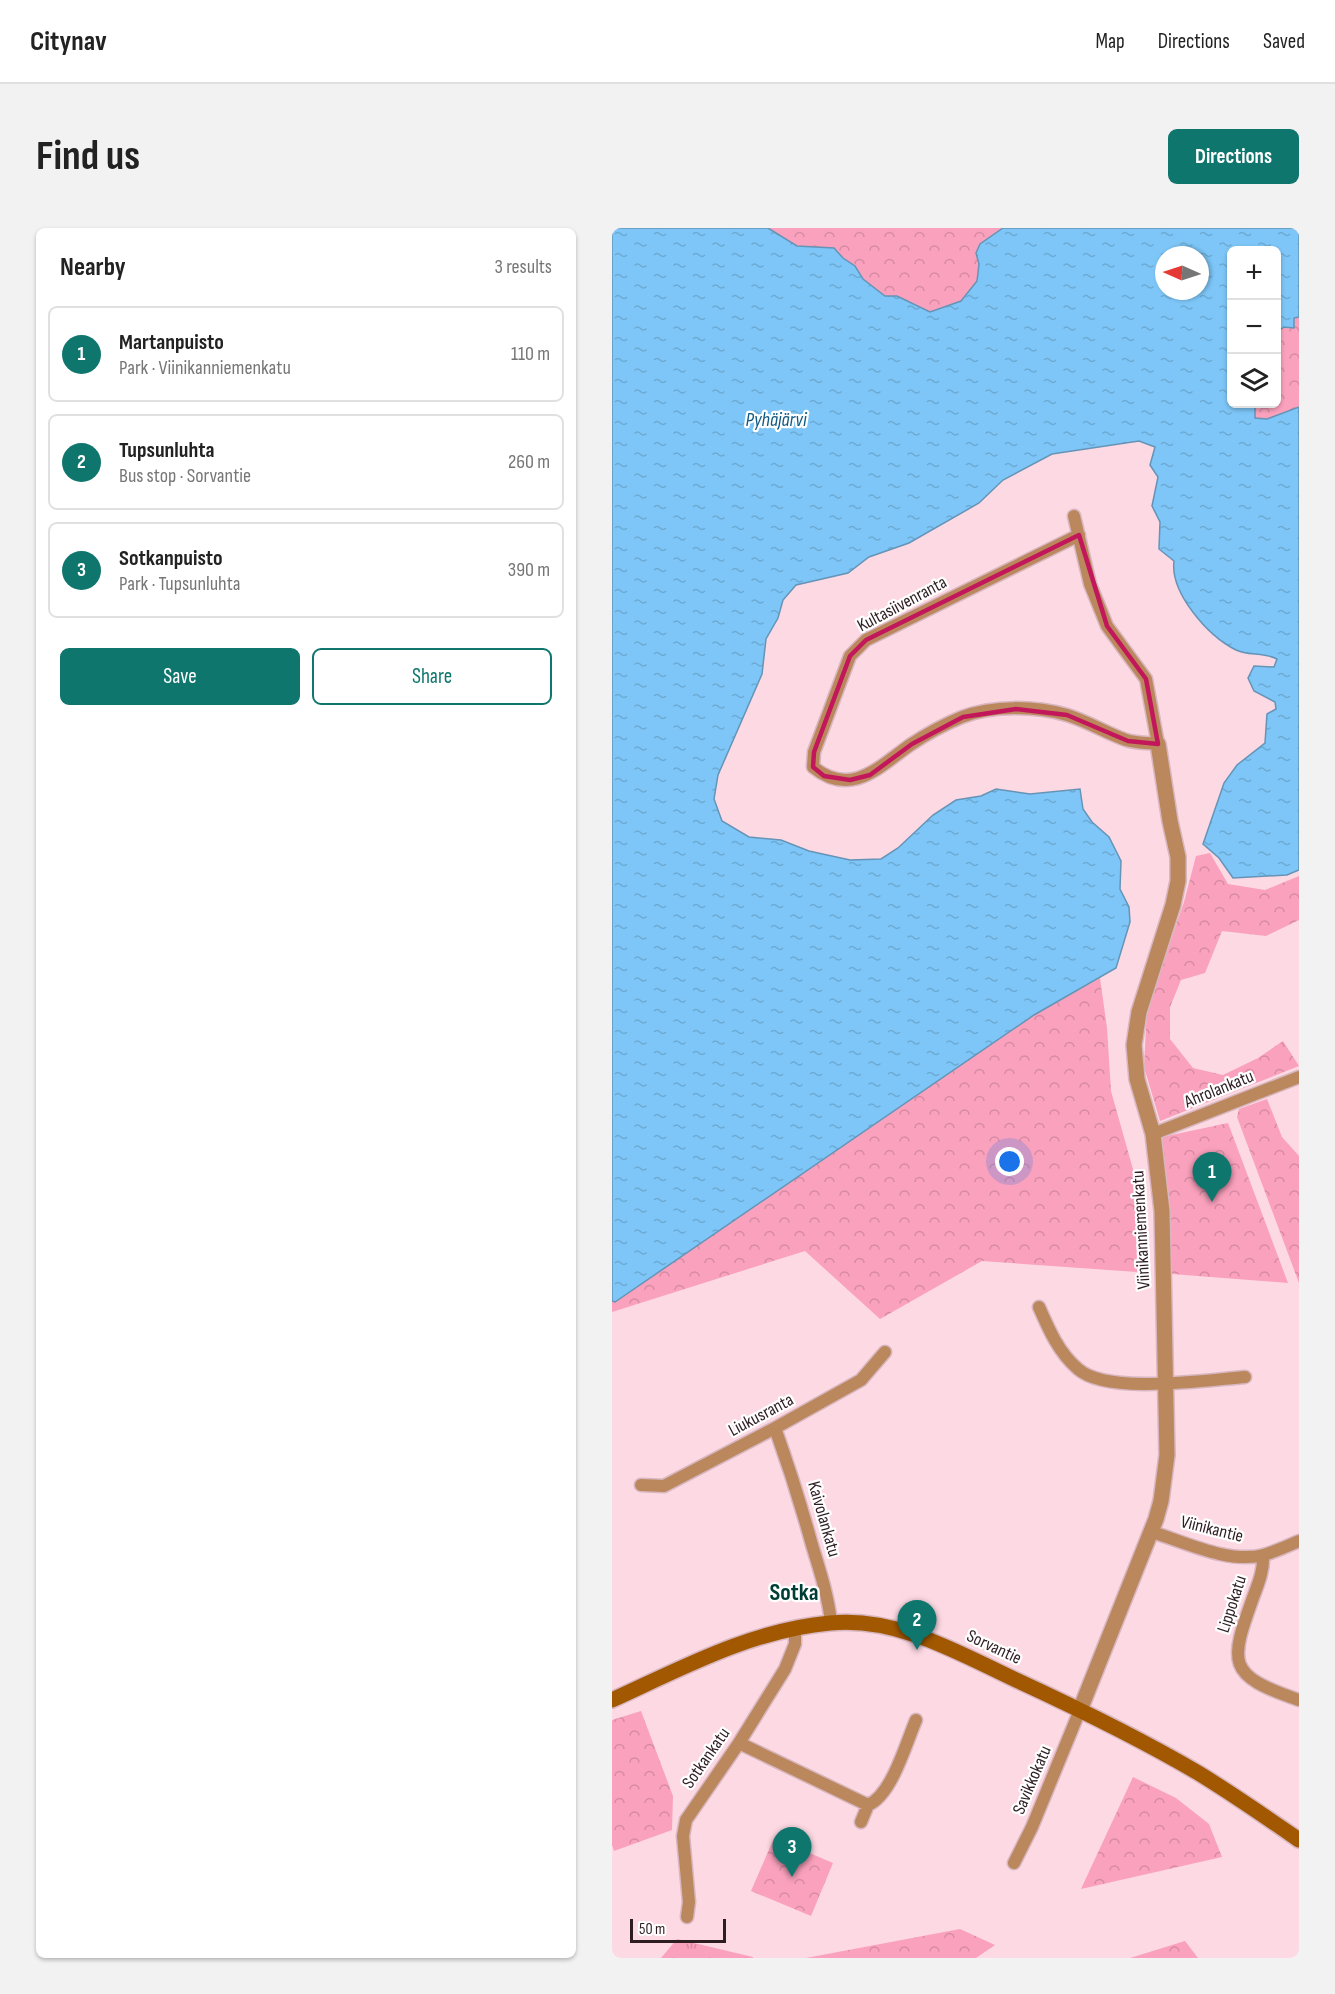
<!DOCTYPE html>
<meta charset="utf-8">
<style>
body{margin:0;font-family:"Sofia Sans Condensed",sans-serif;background:#f2f2f2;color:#222}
.controls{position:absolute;right:18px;top:18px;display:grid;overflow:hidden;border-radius:9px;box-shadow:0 2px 4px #0004}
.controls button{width:54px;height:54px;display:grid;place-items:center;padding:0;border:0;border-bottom:2px solid #e0e0e0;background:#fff;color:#222;font:30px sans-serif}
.compass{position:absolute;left:543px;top:18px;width:54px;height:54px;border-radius:50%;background:#fff;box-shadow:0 2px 4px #0004;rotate:273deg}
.scale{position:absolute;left:18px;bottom:15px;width:96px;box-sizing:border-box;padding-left:6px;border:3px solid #2e1e23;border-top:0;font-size:16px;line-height:21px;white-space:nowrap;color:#2e1e23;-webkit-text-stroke:4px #fff;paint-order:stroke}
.you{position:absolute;left:398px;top:934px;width:21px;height:21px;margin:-15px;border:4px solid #fff;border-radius:50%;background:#1a73e8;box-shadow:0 0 0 9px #1a73e833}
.badge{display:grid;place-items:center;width:39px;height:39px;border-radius:50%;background:#0f766e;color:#fff;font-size:20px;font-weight:700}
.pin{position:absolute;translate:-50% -50px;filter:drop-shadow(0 2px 3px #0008)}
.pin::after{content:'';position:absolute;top:32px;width:21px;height:18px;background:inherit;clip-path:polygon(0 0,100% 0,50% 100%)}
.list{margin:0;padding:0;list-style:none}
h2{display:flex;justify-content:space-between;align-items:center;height:78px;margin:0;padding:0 24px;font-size:26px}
h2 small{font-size:20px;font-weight:400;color:#767676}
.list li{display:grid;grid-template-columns:39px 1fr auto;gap:18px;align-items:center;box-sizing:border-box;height:96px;margin:0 12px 12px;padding:0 12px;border:2px solid #e0e0e0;border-radius:9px}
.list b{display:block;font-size:22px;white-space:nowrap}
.list p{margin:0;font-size:20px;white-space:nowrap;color:#767676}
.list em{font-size:20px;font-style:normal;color:#767676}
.actions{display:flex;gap:12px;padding:18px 24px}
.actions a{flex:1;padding:14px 0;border:2px solid #0f766e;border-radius:9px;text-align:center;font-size:21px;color:#0f766e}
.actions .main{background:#0f766e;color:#fff}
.icon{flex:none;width:33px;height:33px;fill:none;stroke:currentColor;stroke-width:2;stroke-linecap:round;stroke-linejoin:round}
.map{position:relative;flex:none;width:687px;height:1730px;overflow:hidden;border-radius:9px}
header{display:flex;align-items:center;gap:36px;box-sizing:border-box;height:84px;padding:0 30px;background:#fff;border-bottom:2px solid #e0e0e0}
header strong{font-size:28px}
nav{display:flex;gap:33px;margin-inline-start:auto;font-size:21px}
.intro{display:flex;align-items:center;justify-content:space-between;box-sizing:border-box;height:144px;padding:0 36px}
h1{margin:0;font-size:42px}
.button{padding:15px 27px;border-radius:9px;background:#0f766e;color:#fff;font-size:21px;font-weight:700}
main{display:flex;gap:36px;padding:0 36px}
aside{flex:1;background:#fff;border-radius:9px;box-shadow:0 2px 4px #0004}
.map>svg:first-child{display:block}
.grass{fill:url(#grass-tufts)}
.forest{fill:url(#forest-crowns)}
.water{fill:url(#water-ripples);stroke:#6594b7;stroke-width:1.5;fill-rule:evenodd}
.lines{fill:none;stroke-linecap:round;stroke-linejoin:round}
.minor-casing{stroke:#d8b7c0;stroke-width:15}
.tertiary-casing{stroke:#d8b7c0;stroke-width:18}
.secondary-casing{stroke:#d8b7c0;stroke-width:18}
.minor{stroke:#bb885e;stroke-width:12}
.tertiary{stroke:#bb885e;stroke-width:15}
.secondary{stroke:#a25800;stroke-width:15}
.marked{fill:none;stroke:#c2185b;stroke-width:4.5;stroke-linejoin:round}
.labels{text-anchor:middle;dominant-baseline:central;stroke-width:4.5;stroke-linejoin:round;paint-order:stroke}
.street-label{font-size:18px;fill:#2e1e23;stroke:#fff}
.water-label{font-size:20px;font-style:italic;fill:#115a83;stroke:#fff}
.district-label{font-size:24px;font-weight:bold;fill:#003e35;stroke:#fff}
</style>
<header>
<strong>Citynav</strong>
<nav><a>Map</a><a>Directions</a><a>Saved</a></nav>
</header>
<div class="intro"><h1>Find us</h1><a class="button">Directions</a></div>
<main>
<aside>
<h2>Nearby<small>3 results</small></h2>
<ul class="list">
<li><span class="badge">1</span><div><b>Martanpuisto</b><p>Park · Viinikanniemenkatu</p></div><em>110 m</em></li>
<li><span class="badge">2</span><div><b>Tupsunluhta</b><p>Bus stop · Sorvantie</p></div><em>260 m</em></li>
<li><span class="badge">3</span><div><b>Sotkanpuisto</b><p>Park · Tupsunluhta</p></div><em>390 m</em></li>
</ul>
<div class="actions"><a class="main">Save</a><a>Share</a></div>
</aside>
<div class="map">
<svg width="687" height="1730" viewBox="0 0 687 1730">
<defs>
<pattern id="grass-tufts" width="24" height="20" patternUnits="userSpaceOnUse" patternTransform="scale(1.5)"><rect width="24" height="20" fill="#faa1bd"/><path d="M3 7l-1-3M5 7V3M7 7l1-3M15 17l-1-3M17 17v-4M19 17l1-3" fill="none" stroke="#d78aa2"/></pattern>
<pattern id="forest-crowns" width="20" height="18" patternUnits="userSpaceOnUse" patternTransform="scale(1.5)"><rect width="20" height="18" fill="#faa1bd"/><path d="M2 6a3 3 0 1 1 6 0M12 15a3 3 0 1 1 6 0" fill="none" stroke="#d78aa2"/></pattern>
<pattern id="water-ripples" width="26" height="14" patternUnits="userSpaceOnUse" patternTransform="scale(1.5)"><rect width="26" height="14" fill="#7dc6f7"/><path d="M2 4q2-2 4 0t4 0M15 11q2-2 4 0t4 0" fill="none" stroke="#6caad3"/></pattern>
</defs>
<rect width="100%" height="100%" fill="#fdd9e3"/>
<path class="grass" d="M65,1711L141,1729V1730H49Z"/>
<path class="forest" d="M156,0H391L368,16L364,25L367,36L365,53L349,73L318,84L285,68L273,69L251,51L243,38L231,30L222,20L185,18Z
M687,89V179L655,191L643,190V176H664L665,104L682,90Z
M598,625L616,656L653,662L687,648V692L654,708L610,703L593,745L569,752L558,779V811L581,840L611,847L646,830L671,813L687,838L548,893L532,839L535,781L572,674L584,628Z
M488,750L495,800L499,863L524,952L525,1044L370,1033L268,1091L193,1023L0,1084V1073L3,1074L422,787Z
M655,871L670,909L687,928V1055L625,889L627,881Z
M616,895L676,1055L560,1046L558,1038L550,909Z
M29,1483L61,1568L60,1602L2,1623L0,1617V1492Z
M521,1549L564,1570L597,1596L610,1629L469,1661Z
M162,1610L221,1635L199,1688L139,1663Z
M348,1701L383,1717L364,1730H194Z
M573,1713L586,1730H518Z"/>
<path class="water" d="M0,0H156L185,18L222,20L231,30L243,38L251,51L273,68H285L318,84L349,73L365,53L367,36L364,25L368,16L391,0H687V89L682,90V100L672,99L665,104L664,22H620V176H643V190L655,191L687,179V642L675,647L621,650L607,630L591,616L612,555L625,537L653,515L655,486L664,481L663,474L642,463L636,450L642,438L662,439L665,431C652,424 636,428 624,422C596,408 558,365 562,333L547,321L548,294L540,278L546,249L538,237L543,219L527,213L440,226L391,252L367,275L297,315L257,329L236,345L184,357L171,372L166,390L154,411L150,446L106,547L102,571L110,593L137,609L169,612L197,623L238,632L269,631L286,620L321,587L344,572L369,568L384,561L418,566L468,561L471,581L480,594L497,609L509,633L508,661L517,679L518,694L504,740L422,787L3,1074L0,1073ZM552,27H588V63H552Z"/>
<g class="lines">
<defs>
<path id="minor" d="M462,288L478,356L495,398L534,451L546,516C536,515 524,515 514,512C494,505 475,493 455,487C423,478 381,477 350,489C333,496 313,507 298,517C267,539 239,570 201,539L202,524L238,428L254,412L467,307
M541,906L687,849
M427,1079C437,1102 447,1125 466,1141C495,1167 595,1152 633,1149
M163,1200C177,1239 189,1277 200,1317C208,1343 216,1368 219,1394
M29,1257L52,1258L163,1200L249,1152L273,1124
M540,1304C573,1314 616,1336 652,1327C664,1323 676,1318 687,1313
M651,1327C652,1341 647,1354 642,1367C617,1436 614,1447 687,1472
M127,1515L256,1577C280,1567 294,1515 304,1492
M249,1594L256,1577
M402,1635L420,1599L468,1482
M75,1689L77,1674L71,1608L74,1592L127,1515L173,1441L183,1416V1400"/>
<path id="tertiary" d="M468,1482L544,1291L549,1273L555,1227L550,983L541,906L525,851L522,817L527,784L561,677L566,653V629L558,593L546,516"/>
<path id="secondary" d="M0,1472C70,1440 140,1402 218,1395C283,1388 345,1424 402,1451C465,1480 529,1511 588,1546C622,1567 654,1589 687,1612"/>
</defs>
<use href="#minor" class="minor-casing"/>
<use href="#tertiary" class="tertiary-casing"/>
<use href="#secondary" class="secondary-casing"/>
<use href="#minor" class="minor"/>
<use href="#tertiary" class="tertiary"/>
<use href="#secondary" class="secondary"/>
</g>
<path class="marked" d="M467,307L495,398L534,451L546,516L516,513L455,487L404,481L351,489L300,516L258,547L238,552L212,548L201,539L202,524L238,428L254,412Z"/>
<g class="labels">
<g class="street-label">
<text transform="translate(290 376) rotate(-28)">Kultasiivenranta</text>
<text transform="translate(607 861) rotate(-22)">Ahrolankatu</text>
<text transform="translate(529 1002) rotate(-93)">Viinikanniemenkatu</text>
<text transform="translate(149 1187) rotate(-28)">Liukusranta</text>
<text transform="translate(212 1291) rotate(74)">Kaivolankatu</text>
<text transform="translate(600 1301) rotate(14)">Viinikantie</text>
<text transform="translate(620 1376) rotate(-72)">Lippokatu</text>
<text transform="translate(382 1419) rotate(25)">Sorvantie</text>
<text transform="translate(94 1530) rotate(-55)">Sotkankatu</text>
<text transform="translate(420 1552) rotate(-67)">Savikkokatu</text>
</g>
<g class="water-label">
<text x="164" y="192">Pyhäjärvi</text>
</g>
<g class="district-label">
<text x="182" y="1364">Sotka</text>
</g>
</g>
</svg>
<div class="controls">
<button>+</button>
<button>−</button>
<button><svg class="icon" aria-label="layers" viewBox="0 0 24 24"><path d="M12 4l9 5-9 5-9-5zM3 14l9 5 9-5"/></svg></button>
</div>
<svg class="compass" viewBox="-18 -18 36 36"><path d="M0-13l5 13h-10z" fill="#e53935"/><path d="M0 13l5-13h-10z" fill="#767676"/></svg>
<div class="scale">50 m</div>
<div class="you"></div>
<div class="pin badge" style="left:600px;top:974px">1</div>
<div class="pin badge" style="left:305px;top:1422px">2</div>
<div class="pin badge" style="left:180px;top:1649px">3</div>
</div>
</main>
